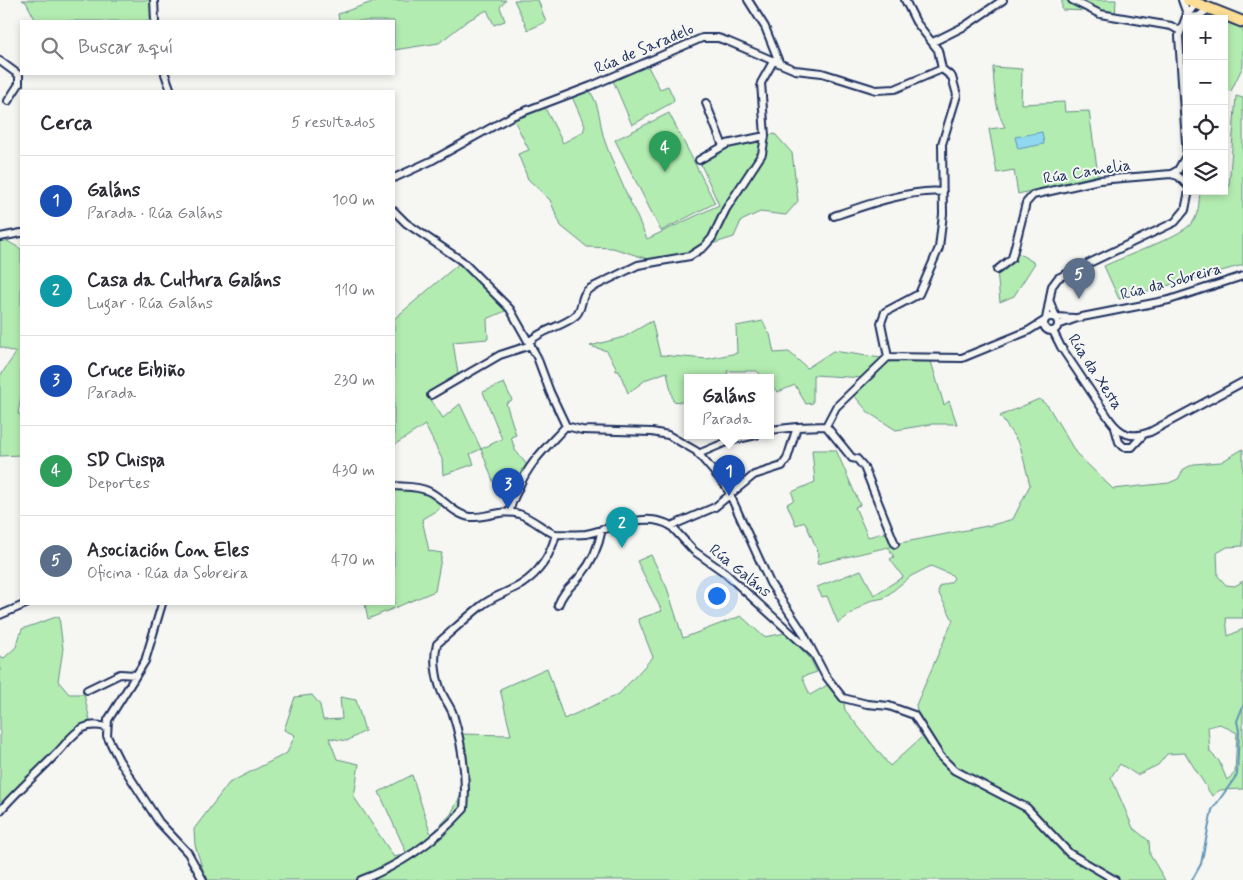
<!DOCTYPE html>
<html lang="es">
<meta charset="utf-8">
<style>
body{margin:0;font-family:Mynerve,sans-serif;background:#f7f7f7;color:#2b2b33}
.controls{position:absolute;right:15px;top:15px;display:grid;overflow:hidden;border-radius:0px;box-shadow:0 2px 8px #0003}
.controls button{width:45px;height:45px;display:grid;place-items:center;padding:0;border:0;border-bottom:1px solid #e1e1e2;background:#fff;color:#2b2b33;font:25px sans-serif}
.you{position:absolute;left:716px;top:595px;width:18px;height:18px;margin:-12px;border:4px solid #fff;border-radius:50%;background:#1a73e8;box-shadow:0 0 0 8px #1a73e833}
.badge{display:grid;place-items:center;width:32px;height:32px;border-radius:50%;background:#db2777;color:#fff;font-size:16px;font-weight:700}
.pin{position:absolute;translate:-50% -41px;filter:drop-shadow(0 1px 2px #0008)}
.pin::after{content:'';position:absolute;top:26px;width:18px;height:15px;background:inherit;clip-path:polygon(0 0,100% 0,50% 100%)}
.popup{position:absolute;left:684px;top:374px;width:90px;height:65px;box-sizing:border-box;display:grid;place-content:center;border-radius:0px;background:#fff;filter:drop-shadow(0 1px 4px #0005);font-size:16px;white-space:nowrap;color:#7c7c81}
.popup b{font-size:19px;color:#2b2b33}
.popup::after{content:'';position:absolute;left:50%;top:100%;margin-left:-10px;border:10px solid transparent;border-top-color:#fff}
.list{margin:0;padding:0;list-style:none}
h2{display:flex;justify-content:space-between;align-items:center;height:65px;margin:0;padding:0 20px;font-size:21px}
h2 small{font-size:16px;font-weight:400;color:#7c7c81}
.list li{display:grid;grid-template-columns:32px 1fr auto;gap:15px;align-items:center;box-sizing:border-box;height:90px;padding:0 20px;border-top:1px solid #e1e1e2}
.list b{display:block;font-size:19px;white-space:nowrap}
.list p{margin:0;font-size:16px;white-space:nowrap;color:#7c7c81}
.list em{font-size:16px;font-style:normal;color:#7c7c81}
.icon{flex:none;width:28px;height:28px;fill:none;stroke:currentColor;stroke-width:2;stroke-linecap:round;stroke-linejoin:round}
.map{position:relative;flex:none;width:1243px;height:880px;overflow:hidden}
.search{position:absolute;background:#fff;box-shadow:0 2px 8px #0003;left:20px;top:20px;width:375px;height:55px;display:flex;align-items:center;gap:12px;box-sizing:border-box;padding:0 18px;border-radius:0px;color:#7c7c81;font-size:19px}
.panel{position:absolute;background:#fff;box-shadow:0 2px 8px #0003;left:20px;top:90px;width:375px;height:515px;border-radius:0px}
.map>svg:first-child{display:block}
.green{fill:#b3ecb0;stroke:#678e87;fill-rule:evenodd}
.water{fill:#8fd8f0;stroke:#6194b6}
.lines{fill:none;stroke-linecap:round;stroke-linejoin:round}
.stream{stroke:#6194b6;stroke-width:2}
.street-casing{stroke:#1b2f5e;stroke-width:10}
.primary-casing{stroke:#1b2f5e;stroke-width:14}
.street{stroke:#f6f6f2;stroke-width:6}
.primary{stroke:#fdde96;stroke-width:10}
.labels{text-anchor:middle;dominant-baseline:central;stroke-width:4;stroke-linejoin:round;paint-order:stroke}
.street-label{font-size:16px;fill:#1b2f5e;stroke:#f6f6f2}
</style>
<div class="map">
<svg width="1243" height="880" viewBox="0 0 1243 880">
<rect width="100%" height="100%" fill="#f6f6f2"/>
<filter id="ink" filterUnits="userSpaceOnUse"><feTurbulence type="fractalNoise" baseFrequency=".02" numOctaves="2"/><feDisplacementMap in="SourceGraphic" scale="10" xChannelSelector="R" yChannelSelector="G"/><feConvolveMatrix kernelMatrix="1 2 1 2 8 2 1 2 1" color-interpolation-filters="sRGB"/></filter>
<g filter="url(#ink)">
<path class="green" d="M22,0H155L154,19L152,21H36L26,2Z
M378,0H506L500,7L505,21L494,25L487,10L467,21L439,43L394,50V21H339L338,14Z
M514,0H538L546,22L528,30Z
M1062,0H1116L1115,17L1090,11L1062,10Z
M1210,8L1243,22V66L1231,91L1224,90V19H1189Z
M646,63L660,89L668,86L674,99L673,102L632,125L612,78Z
M993,67L1022,69L1021,104L1064,102L1065,112L1089,111L1098,175L1018,194L1014,170L997,173L989,129L1005,127C995,110 994,87 993,67Z
M589,90C601,106 599,124 605,142C617,175 633,207 647,239L719,205L699,160C722,145 748,139 775,134L792,153L798,201L786,215L760,212L741,221L734,237L662,260L654,261L613,248L587,247L561,226L550,200L528,179L518,154L529,150L513,118L545,108L563,143L583,132L585,126L572,97Z
M1236,96L1243,98V265L1119,299L1104,266C1123,257 1177,238 1191,224C1199,216 1199,202 1200,191H1224V188L1229,187Z
M669,113L715,203L661,231L615,140Z
M0,237L21,249V395L18,414H21V455L0,456V376L16,353L0,347Z
M1018,253L1035,263L1014,296L1000,302L997,270L1013,254Z
M462,261L510,309L487,319L488,339L453,342L458,374L427,394L443,418L460,404L481,449L502,439L483,392L504,383L512,400L506,403L516,435L511,437L515,450L527,465L518,489H496L481,449L470,454L474,464L443,475L442,459L425,425L394,445V319Z
M652,321L660,355L707,359L737,353L736,326L763,321L767,331L770,334L774,353L789,352L807,368L833,351L881,358H930L944,405L949,401L957,424H932L896,430L869,413L851,392L865,378L813,375V403L806,404L795,385L778,392L770,385V377H763L757,371H727L728,377H688V403L673,401L667,372L647,379L628,393L619,371H616V367L607,351L590,346L624,337Z
M1039,399L1048,406L1076,453L1113,489L1169,483L1178,479L1184,469L1194,464L1221,462L1243,449V546L1227,547L1217,553L1218,576L1226,585L1235,586L1243,581V618H1226L1228,636L1243,629V789L1220,790L1212,796L1185,753L1167,754L1158,765L1137,775L1120,764L1111,777L1133,828L1149,841L1150,855L1165,880H271L270,878L264,880H206L195,845L194,829L229,783L287,753L295,735L284,730L295,697L312,695L320,705L323,720L342,719L340,697L356,700L365,731L347,741L329,738L337,759L359,764L354,797L394,857L407,854L379,792L412,775L431,835L451,814L462,793L458,734L511,735L500,689L547,668L564,719L619,694L653,657L638,619L662,611L637,561L651,555L667,588L683,638L741,616L764,637L786,633L810,658L817,672L802,677L810,695L831,683L843,698L845,710L890,766L924,735L914,715L917,712L916,705L953,620L938,592L940,586L951,582L954,578L952,575L931,566L911,576L884,598L869,601L838,623L827,596L822,597L817,587L861,570L874,595L903,577L890,559L894,557L888,547L817,564L819,554L805,522L796,525L787,504L794,500L792,492L815,482L812,450H836L860,505L855,507L868,537L887,532L895,544L992,525L1013,519L1030,485L1020,445L1000,416ZM1220,724L1237,733L1235,773L1227,780L1219,761L1210,752L1208,727Z
M394,486L425,490L442,499L439,509L422,519L429,551L442,553L435,591L368,619L365,604H394Z
M59,616L63,649L58,681L69,694H84L91,725L0,810V656L4,658L16,647L22,629Z"/>
<path class="water" d="M1042,132L1044,144L1018,149L1015,137Z"/>
<g class="lines">
<path class="stream" d="M1192,880L1201,864L1212,810L1237,775L1239,731L1237,721L1243,706"/>
<defs>
<path id="street" d="M154,0L155,21
M748,0L765,27L779,62
M905,0L916,22L938,50L942,69
M1072,0L1100,14L1171,26L1180,31
M1182,0L1187,14L1190,17L1199,16L1210,8
M933,42L965,26L1003,0
M0,61L19,75V84L8,101
M165,74L171,91
M706,103L723,146
M1187,158L1179,36L1187,14L1198,3
M699,160L727,144L765,136
M1171,174L1178,176L1187,185
M394,178L431,161L512,116L591,86L702,38H718L727,41L795,70L822,73L876,90L895,89L942,69
M394,211L406,223L462,261L510,309L537,357L550,392L566,426L582,430L652,432L668,435L696,451L726,486L770,583L802,631L825,675L843,698L867,704L889,706L914,715L940,756L954,770L1027,808L1069,853L1115,880
M834,216C863,206 913,188 943,192
M0,237L21,233
M997,270L1012,258L1026,203L1033,195L1099,180L1171,174L1178,170L1186,156
M1050,302L1056,317L1074,318
M1044 324a7 7 0 1 1 14 0a7 7 0 1 1-14 0Z
M1046,319L1052,286L1058,278L1175,222L1185,210L1189,191
M1058,325L1077,318L1169,300L1243,276
M1053,331L1061,347L1110,420C1121,435 1132,439 1150,432L1243,382
M530,341C543,329 562,327 575,316C584,309 579,296 589,289L638,265L690,256L704,247L712,238L726,209L762,154L765,136L761,83L774,60
M888,357L881,323L885,312L919,294L939,248L943,214L942,144L957,95L952,77L942,69
M888,357L962,358L1028,331L1044,321
M431,395L500,355L531,345
M826,426L852,458L857,459L864,467L895,544
M1115,428L1119,442L1124,447H1132L1143,435
M770,430L797,427
M698,454L729,441L756,435
M394,486C404,487 418,486 428,491C442,497 454,515 470,517C486,518 503,509 519,514C530,517 549,533 555,534C564,534 577,535 586,534C612,529 645,510 671,526L715,507L754,475L782,466L787,459L797,427L826,426L836,407L888,357
M510,511C511,502 515,497 518,489C530,461 546,448 566,426
M671,526L694,551L724,572L814,654
M162,604L145,661L108,720L107,736L119,760L159,822L188,853L203,880
M558,605C565,588 571,588 581,575C592,562 599,545 602,529
M0,615L26,604
M87,690L120,674L136,675
M0,811C17,791 37,774 55,755C65,746 71,734 83,728C91,724 98,725 106,727
M361,880C402,865 434,842 464,809C467,778 462,744 453,714C450,706 445,700 442,693C436,679 433,658 437,644C452,631 466,618 481,606C493,596 509,592 522,584C540,572 551,554 556,534"/>
<path id="primary" d="M1188,0L1243,22"/>
</defs>
<use href="#street" class="street-casing"/>
<use href="#primary" class="primary-casing"/>
<use href="#street" class="street"/>
<use href="#primary" class="primary"/>
</g>
</g>
<g class="labels">
<g class="street-label">
<text transform="translate(644 49) rotate(-23)">Rúa de Saradelo</text>
<text transform="translate(1087 172) rotate(-9)">Rúa Camelia</text>
<text transform="translate(1171 282) rotate(-15)">Rúa da Sobreira</text>
<text transform="translate(1095 372) rotate(57)">Rúa da Xesta</text>
<text transform="translate(740 571) rotate(39)">Rúa Galáns</text>
</g>
</g>
</svg>
<div class="controls">
<button>+</button>
<button>−</button>
<button><svg class="icon" aria-label="locate" viewBox="0 0 24 24"><circle cx="12" cy="12" r="6"/><path d="M12 2v4M12 18v4M2 12h4M18 12h4"/></svg></button>
<button><svg class="icon" aria-label="layers" viewBox="0 0 24 24"><path d="M12 4l9 5-9 5-9-5zM3 14l9 5 9-5"/></svg></button>
</div>
<div class="you"></div>
<div class="pin badge" style="left:729px;top:496px;background:#1a4fb4">1</div>
<div class="popup"><b>Galáns</b>Parada</div>
<div class="pin badge" style="left:622px;top:548px;background:#0f9aa8">2</div>
<div class="pin badge" style="left:508px;top:509px;background:#1a4fb4">3</div>
<div class="pin badge" style="left:665px;top:172px;background:#2e9e5b">4</div>
<div class="pin badge" style="left:1079px;top:299px;background:#5c6f8a">5</div>
<div class="search"><svg class="icon" aria-label="search" viewBox="0 0 24 24"><circle cx="10" cy="10" r="6"/><path d="M15 15l6 6"/></svg>Buscar aquí</div>
<section class="panel">
<h2>Cerca<small>5 resultados</small></h2>
<ul class="list">
<li><span class="badge" style="background:#1a4fb4">1</span><div><b>Galáns</b><p>Parada · Rúa Galáns</p></div><em>100 m</em></li>
<li><span class="badge" style="background:#0f9aa8">2</span><div><b>Casa da Cultura Galáns</b><p>Lugar · Rúa Galáns</p></div><em>110 m</em></li>
<li><span class="badge" style="background:#1a4fb4">3</span><div><b>Cruce Eibiño</b><p>Parada</p></div><em>230 m</em></li>
<li><span class="badge" style="background:#2e9e5b">4</span><div><b>SD Chispa</b><p>Deportes</p></div><em>430 m</em></li>
<li><span class="badge" style="background:#5c6f8a">5</span><div><b>Asociación Con Eles</b><p>Oficina · Rúa da Sobreira</p></div><em>470 m</em></li>
</ul>
</section>
</div>
